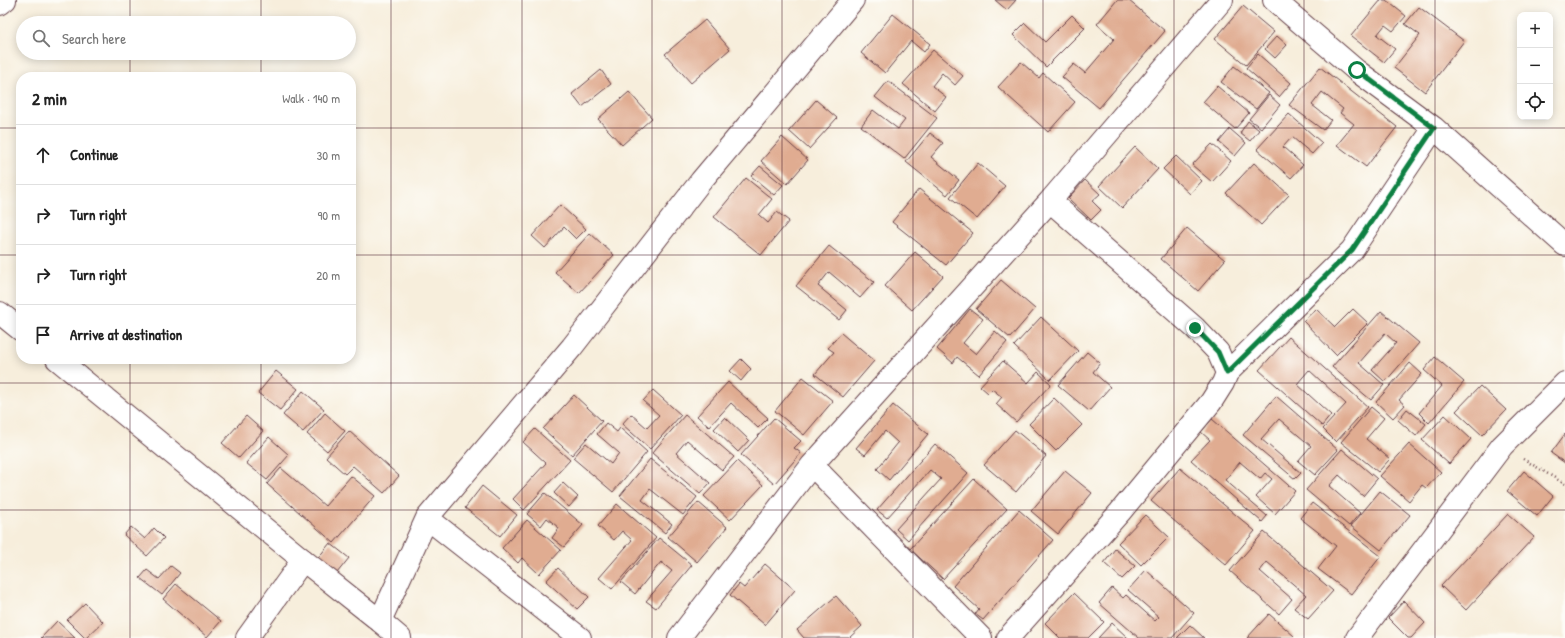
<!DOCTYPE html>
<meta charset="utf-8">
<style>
body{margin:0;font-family:"Patrick Hand",sans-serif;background:#f2f2f2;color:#222}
.controls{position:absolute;right:12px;top:12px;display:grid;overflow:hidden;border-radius:8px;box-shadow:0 2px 10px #0003}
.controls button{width:36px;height:36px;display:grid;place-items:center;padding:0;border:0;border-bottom:1px solid #e0e0e0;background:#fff;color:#222;font:20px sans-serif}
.stop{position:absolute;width:12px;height:12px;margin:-9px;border:3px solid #0b8043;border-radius:50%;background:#fff}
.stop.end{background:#0b8043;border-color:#fff;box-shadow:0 1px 4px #0008}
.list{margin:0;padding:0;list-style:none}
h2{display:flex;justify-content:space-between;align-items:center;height:52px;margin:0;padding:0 16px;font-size:17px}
h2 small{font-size:13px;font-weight:400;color:#767676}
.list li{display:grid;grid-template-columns:26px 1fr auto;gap:12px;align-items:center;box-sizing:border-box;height:60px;padding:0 16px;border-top:1px solid #e0e0e0}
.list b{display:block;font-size:15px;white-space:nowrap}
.list em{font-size:13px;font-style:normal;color:#767676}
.icon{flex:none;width:22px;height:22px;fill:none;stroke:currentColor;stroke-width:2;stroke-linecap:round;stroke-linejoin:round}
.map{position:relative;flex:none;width:1565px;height:638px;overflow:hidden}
.search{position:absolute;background:#fff;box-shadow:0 2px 10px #0003;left:16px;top:16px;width:340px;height:44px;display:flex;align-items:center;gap:10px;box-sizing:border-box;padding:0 14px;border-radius:22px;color:#767676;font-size:15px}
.panel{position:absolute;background:#fff;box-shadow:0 2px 10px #0003;left:16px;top:72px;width:340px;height:292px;border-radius:16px}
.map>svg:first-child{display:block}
.building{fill:#e0ac91}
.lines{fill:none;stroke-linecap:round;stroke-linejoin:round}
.street-casing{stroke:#643e46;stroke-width:24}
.secondary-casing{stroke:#643e46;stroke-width:24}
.path{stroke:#643e46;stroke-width:2.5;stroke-dasharray:1 3;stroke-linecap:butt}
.street{stroke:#fff;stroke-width:22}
.secondary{stroke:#fff;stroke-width:22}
.route{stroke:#0b8043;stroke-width:5}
.grid{fill:none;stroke:#4a1f2b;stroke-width:1;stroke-opacity:0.55}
</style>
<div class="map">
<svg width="1565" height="638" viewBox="0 0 1565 638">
<rect width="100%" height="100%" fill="#fdfcf7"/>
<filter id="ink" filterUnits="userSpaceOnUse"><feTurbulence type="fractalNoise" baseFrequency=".025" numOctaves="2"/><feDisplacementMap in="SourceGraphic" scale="8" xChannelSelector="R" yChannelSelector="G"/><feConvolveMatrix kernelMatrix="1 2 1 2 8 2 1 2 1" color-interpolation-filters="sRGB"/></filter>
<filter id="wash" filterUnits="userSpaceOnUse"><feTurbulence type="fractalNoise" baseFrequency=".012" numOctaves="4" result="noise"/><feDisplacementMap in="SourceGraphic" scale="16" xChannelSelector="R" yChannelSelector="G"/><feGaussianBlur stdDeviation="0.9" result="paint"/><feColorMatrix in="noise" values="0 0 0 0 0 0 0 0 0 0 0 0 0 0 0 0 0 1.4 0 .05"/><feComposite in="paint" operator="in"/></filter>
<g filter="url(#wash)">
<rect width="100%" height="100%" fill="#f7eedc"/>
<g id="blocks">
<path class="building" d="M995,0H1016L1007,10Z
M1117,0H1128L1165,31L1099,108L1062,77L1074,64L1085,73L1114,39L1097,24Z
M1381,0H1386L1406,16L1393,31L1385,25L1377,35L1395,49L1384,62L1351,36Z
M1243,6L1274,32L1246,65L1215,39Z
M1419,7L1464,41L1425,92L1394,68L1420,35L1405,24Z
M893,14L930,44L924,52L911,41L885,73L861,53Z
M1072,15L1085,28L1046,67L1013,35L1025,23L1045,42Z
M705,20L730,49L691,83L665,54Z
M1277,36L1287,45L1275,58L1265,49Z
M933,50L963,76L955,85L942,73L932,86L946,97L935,111L903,84Z
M1258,54L1291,83L1279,97L1246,68Z
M1021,62L1039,78L1043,73L1075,102L1048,132L998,87Z
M1234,66L1269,93L1256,109L1221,82Z
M1320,67L1397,127L1366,167L1337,145L1354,124L1340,113L1343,109L1322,92L1312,105L1331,120L1323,130L1289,105Z
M601,70L611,84L582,107L572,94Z
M888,81L937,118L904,159L861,126L873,110L898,129L905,120L875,97Z
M1217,86L1249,113L1235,129L1203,102Z
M629,92L652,118L622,145L598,119Z
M1269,95L1280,105L1261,128L1249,119Z
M816,100L837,118L809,149L789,131Z
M1289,114L1322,143L1312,154L1292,137L1283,147L1303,165L1291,178L1257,149Z
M1248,121L1259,130L1250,141L1240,133Z
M1230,129L1246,143L1235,156L1219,142Z
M930,133L943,143L931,157L959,180L947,195L906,162Z
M782,137L808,160L787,184L761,161Z
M1212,144L1231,161L1212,182L1192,165Z
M1135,147L1158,169L1122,208L1099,186Z
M1176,156L1202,181L1190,194L1163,169Z
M978,163L1005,186L977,219L950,197Z
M1254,163L1289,195L1261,225L1226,193Z
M760,166L783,185L774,195L751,176Z
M746,178L772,199L759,215L768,223L777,212L789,221L761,255L714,217Z
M1085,180L1100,194L1092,201L1101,210L1091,220L1068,198Z
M919,189L973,233L946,265L892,222Z
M560,205L586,229L576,239L564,227L545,248L532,236Z
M1187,228L1225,260L1198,291L1161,259Z
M590,233L614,255L579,293L555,272Z
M829,246L874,282L860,298L829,272L818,286L847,310L839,320L796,286Z
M915,252L943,276L912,310L885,286Z
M1001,280L1035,309L1010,338L976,309Z
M970,309L983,319L963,343L976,354L995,331L1007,342L979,375L957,357L953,363L937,349Z
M1316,309L1335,327L1353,309L1368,323L1336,355L1303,321Z
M1381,311L1419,343L1385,382L1372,370L1396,343L1385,333L1359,363L1384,385L1371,400L1332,367Z
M1041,317L1078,351L1050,380L1014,346Z
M841,333L874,361L843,397L815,374L834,352L828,348Z
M1289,337L1368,407L1336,442L1323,429L1346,404L1309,370L1297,384L1331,415L1322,426L1259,370Z
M1087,352L1100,363L1093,372L1110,387L1089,411L1058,385Z
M1435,357L1464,382L1429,423L1419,413L1442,386L1424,370Z
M741,359L751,369L741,381L730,371Z
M1003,361L1028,383L1038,372L1051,384L1016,422L996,404L1002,397L992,389L988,393L980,386Z
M1410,363L1422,374L1399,400L1405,405L1393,418L1376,402Z
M276,371L298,389L280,410L258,393Z
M803,377L833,401L804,435L775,411Z
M728,382L768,418L758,428L731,403L709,427L697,416Z
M1480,386L1506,410L1482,435L1456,411Z
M653,390L681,415L650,449L622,424L631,414L647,428L659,415L643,401Z
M303,391L324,409L303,432L283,415Z
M574,395L602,421L572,455L543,429Z
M1276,396L1338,450L1315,475L1298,461L1311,446L1279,419L1261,439L1301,473L1295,479L1243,435Z
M1054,398L1082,425L1056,451L1029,424Z
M893,405L928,434L889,480L877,469L898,443L885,431L865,455L856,448Z
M1371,407L1384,418L1366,439L1390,459L1378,472L1341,442Z
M1407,409L1426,424L1416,436L1398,420Z
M325,413L345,431L327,451L307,434Z
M685,415L734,457L722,470L687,440L676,453L710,483L700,494L652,453Z
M1445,415L1471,439L1449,464L1422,440Z
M246,416L263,431L239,458L222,443Z
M725,417L749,440L738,452L714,429Z
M774,418L801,441L794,448L801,453L774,484L741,455Z
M1212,419L1295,491L1275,514L1256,497L1272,479L1265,473L1260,479L1240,462L1225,480L1267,516L1262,522L1191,460L1210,440L1201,432Z
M606,423L617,432L620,428L647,452L613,492L573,458L586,443L611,464L619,453L597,434Z
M535,429L570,460L524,510L513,499L546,463L523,442Z
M1015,430L1046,456L1016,492L984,465Z
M349,431L399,476L384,493L353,466L345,474L326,457Z
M1565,434V463L1551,453Z
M269,437L289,455L267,480L246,463Z
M935,444L968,473L908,540L896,529L941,479L930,470L887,518L877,510Z
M1409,444L1441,472L1426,488L1422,485L1409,501L1380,476Z
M1342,449L1377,479L1363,496L1339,475L1329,486L1360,513L1349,526L1306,490Z
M650,459L697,497L683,515L650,489L642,500L672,524L665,533L620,496Z
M737,461L763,485L730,520L704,496Z
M281,468L325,506L351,476L375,496L334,543L267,484Z
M1180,468L1255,531L1226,565L1151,501Z
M1065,471L1092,493L1058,534L1031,511Z
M1524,471L1553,496L1537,516L1507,491Z
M974,479L1007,509L943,579L910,549Z
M563,483L578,497L569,507L554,493Z
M482,486L517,515L500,536L465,508Z
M1380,491L1410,515L1381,550L1351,526Z
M545,493L583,525L564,547L552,538L559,528L547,518L541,526L527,514Z
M698,502L727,527L697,562L668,537Z
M1312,503L1381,556L1351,594L1318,569L1336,546L1300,518Z
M617,504L656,538L612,589L599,578L632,540L622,531L614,540L598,526Z
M1019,510L1053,540L983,620L975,614L979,609L953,586Z
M1508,514L1534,537L1466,610L1441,586Z
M1145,515L1169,537L1141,565L1118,543Z
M527,520L561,550L539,574L522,558L518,563L502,548Z
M131,527L145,539L154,528L164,538L147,556L124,535Z
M1264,532L1333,591L1308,619L1294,608L1306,595L1267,562L1260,571L1292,599L1279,614L1230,571Z
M659,538L692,565L656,608L646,601L672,571L661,562L635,594L621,582Z
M330,543L349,558L337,573L318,558Z
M1115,549L1135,566L1122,579L1104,563Z
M765,564L795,590L765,625L730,595L739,584L744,588Z
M171,566L180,573L162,595L140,578L147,570L159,579Z
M558,568L589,597L577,609L546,581Z
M1146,570L1194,613L1172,638H1139L1099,603L1112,588L1123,598L1126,595L1155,621L1159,617L1128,590Z
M176,584L221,621L207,637L163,599Z
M1074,593L1104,622L1088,638H1060L1045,623Z
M836,596L862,626L849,638H804L797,630Z
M1404,601L1425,623L1411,638H1408L1388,618Z
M85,603L103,622L86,638H85L67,620Z
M1269,614L1294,636L1292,638H1247Z
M57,621L75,638H41Z
M1112,623L1128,638H1098Z
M1190,625L1204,638H1177Z"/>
</g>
</g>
<g filter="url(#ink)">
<use href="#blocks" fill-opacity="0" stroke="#643e46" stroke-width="1"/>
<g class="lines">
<defs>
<path id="street" d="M1274,0L1357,71L1434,128L1565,245
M0,4L5,0
M1227,373L1352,250L1434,128
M812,465L981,638
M427,518L580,638
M380,621L427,518L572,347L701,181L853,0
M247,638L303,560
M679,638L812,465L1050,201L1222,0
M1008,638L1120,512L1211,402L1223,383L1227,373L1218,352L1195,328L1050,201
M1357,638L1502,446L1565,383"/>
<path id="secondary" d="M0,313L21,330
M57,359L303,560L380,621L400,638"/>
</defs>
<use href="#street" class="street-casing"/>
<use href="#secondary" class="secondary-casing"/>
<path class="path" d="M1523,459L1565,484"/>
<use href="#street" class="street"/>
<use href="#secondary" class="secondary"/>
</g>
</g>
<g class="lines" filter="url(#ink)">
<path class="route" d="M1195,328L1218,352L1227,373L1352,250L1434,128L1357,70"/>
</g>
<path class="grid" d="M130,0V23M261,0V23M391,0V638M522,0V638M652,0V638M782,0V638M913,0V638M1043,0V638M1174,0V638M1304,0V638M1435,0V638M130,53V77M261,53V77M0,128H21M351,128H1565M0,255H21M351,255H1565M130,359V638M261,359V638M0,383H1565M0,510H1565"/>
</svg>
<div class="controls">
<button>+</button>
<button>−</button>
<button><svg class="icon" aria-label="locate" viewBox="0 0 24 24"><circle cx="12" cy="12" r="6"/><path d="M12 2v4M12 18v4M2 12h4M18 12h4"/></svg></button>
</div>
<div class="stop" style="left:1357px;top:70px"></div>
<div class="stop end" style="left:1195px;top:328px"></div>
<div class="search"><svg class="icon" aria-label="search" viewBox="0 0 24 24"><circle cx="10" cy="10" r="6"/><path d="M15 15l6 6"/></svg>Search here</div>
<section class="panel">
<h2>2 min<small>Walk · 140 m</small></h2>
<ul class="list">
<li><svg class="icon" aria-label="ahead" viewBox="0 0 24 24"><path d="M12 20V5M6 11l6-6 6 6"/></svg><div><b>Continue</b></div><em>30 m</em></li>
<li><svg class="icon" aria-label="right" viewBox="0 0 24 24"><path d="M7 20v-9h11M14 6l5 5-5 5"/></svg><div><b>Turn right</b></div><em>90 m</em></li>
<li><svg class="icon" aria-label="right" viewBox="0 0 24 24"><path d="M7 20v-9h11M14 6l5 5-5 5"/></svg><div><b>Turn right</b></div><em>20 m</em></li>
<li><svg class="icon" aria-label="arrive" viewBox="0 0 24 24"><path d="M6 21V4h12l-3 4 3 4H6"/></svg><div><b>Arrive at destination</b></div></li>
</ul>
</section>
</div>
